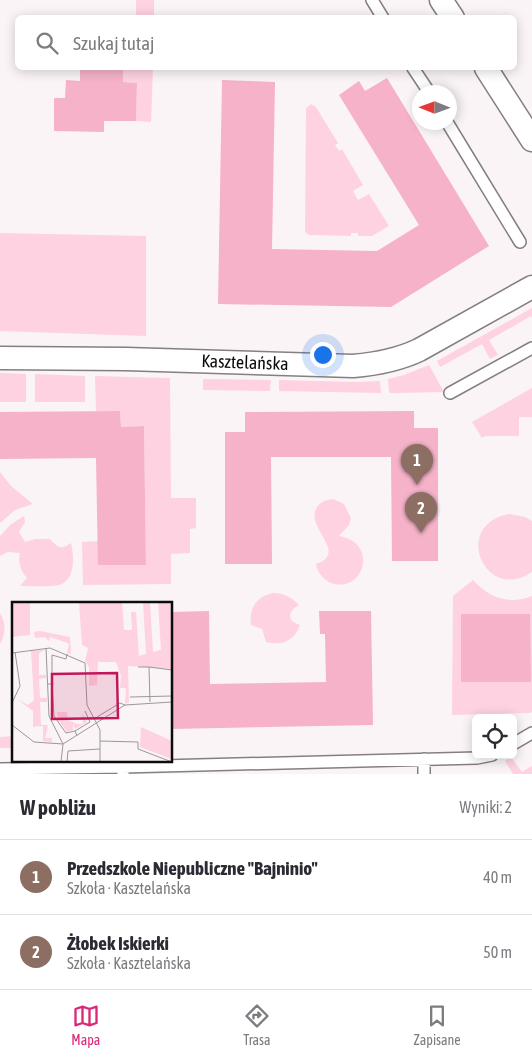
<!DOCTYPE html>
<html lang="pl">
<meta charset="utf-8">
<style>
body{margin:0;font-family:"Asap Condensed",sans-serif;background:#f7f7f7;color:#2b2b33}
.controls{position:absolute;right:15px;bottom:15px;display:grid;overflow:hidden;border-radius:8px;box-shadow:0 2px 12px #0003}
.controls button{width:45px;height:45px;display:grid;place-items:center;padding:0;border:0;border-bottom:1px solid #e1e1e2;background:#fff;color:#2b2b33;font:25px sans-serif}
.compass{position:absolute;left:412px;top:85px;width:45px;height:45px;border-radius:50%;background:#fff;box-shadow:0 2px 12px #0003;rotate:271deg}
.you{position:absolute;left:322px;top:354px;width:18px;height:18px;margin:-12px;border:4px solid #fff;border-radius:50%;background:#1a73e8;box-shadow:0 0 0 8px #1a73e833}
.badge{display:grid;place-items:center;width:32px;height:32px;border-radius:50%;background:#db2777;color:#fff;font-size:16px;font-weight:700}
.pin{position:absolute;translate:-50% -41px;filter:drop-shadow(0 1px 2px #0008)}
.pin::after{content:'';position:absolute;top:26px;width:18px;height:15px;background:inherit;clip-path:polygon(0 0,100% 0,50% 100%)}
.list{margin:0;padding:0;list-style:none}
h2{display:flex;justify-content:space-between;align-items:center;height:65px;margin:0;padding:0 20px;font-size:21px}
h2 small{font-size:16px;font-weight:400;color:#7c7c81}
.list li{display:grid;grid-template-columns:32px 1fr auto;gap:15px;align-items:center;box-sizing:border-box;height:75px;padding:0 20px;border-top:1px solid #e1e1e2}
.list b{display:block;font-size:19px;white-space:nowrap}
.list p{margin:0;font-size:16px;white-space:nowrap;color:#7c7c81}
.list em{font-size:16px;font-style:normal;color:#7c7c81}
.icon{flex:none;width:28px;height:28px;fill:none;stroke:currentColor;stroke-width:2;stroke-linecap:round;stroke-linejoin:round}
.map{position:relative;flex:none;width:532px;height:774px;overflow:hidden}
.search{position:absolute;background:#fff;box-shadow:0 2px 12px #0003;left:15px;right:15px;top:15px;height:55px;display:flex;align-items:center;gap:12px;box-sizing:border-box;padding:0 18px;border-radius:8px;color:#7c7c81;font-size:19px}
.sheet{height:215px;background:#fff}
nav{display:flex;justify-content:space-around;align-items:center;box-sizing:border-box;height:70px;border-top:1px solid #e1e1e2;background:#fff;font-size:14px;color:#7c7c81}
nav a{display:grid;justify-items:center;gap:2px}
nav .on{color:#db2777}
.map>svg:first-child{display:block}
.green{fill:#fed2e0}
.building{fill:#f5b2c9}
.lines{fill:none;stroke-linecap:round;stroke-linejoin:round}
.lane-casing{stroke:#847f81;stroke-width:14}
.street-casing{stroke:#847f81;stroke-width:25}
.lane{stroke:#fff;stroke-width:11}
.street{stroke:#fff;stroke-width:22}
.labels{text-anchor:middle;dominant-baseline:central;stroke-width:4;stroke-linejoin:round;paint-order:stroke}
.street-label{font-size:18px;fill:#0d0c0c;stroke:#fff}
.inset-road{fill:none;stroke:#9b9798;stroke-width:1}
.view{fill:#c2185b;fill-opacity:0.15;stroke:#c2185b;stroke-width:2.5}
.inset-edge{fill:none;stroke:#0d0c0c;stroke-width:2.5}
</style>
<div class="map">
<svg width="532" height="774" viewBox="0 0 532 774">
<rect width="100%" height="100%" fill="#faf4f6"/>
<path class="green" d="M136,0H154V17H136Z
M123,68H153L151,122L136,121L137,83L123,82Z
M311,104L316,107L338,143L335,145L339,151L342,149L363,185L353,191L358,200L369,194L389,226L372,236H358V233H351V236L314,235H309L305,232L306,108Z
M0,233L146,236V336L0,331Z
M532,308V318L531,316L489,340L498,355L490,359L482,344L440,367L437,361Z
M429,365L444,392L397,393H390L389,391L388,379L404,375Z
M0,373L26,374V402H0Z
M35,374L85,376V402H35Z
M95,376L170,378L171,498H196V528L190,529V553L171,554V584L83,585L82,542L98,541V565H146L144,426L121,427L120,411H96Z
M203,379L271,380L270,391L203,390Z
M279,380L357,382L380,381L381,393L279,391Z
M532,388V417H519V436H485L482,438L472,422Z
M0,472L11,486L33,504L15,510L0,523Z
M333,499L344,504L351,518L349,525L339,536C381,543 362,597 329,582C322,578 317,571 316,564C349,553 306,528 316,509C319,502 326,500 333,499Z
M509,514L525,517L532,521V572C485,604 451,525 509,514Z
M24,516L25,522L19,532L25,542L35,539H50C58,548 61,550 71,543C74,556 76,580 59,585C51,587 29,586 20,586L27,578C20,570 18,563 20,553L8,552L0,556V536L10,525Z
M473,580C489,598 509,605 532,596V712L530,713L452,715L453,596Z
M273,593C284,593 291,597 299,605C288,611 286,621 300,625C294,641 283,646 266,642L262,629L251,625C249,608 256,597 273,593Z
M0,613C6,624 6,633 0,644Z
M14,736V748H0V737Z
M511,757L522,772L532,766V774H513L505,761Z"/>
<path class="building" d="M80,68H123V82L137,83L136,121H104V132L54,131V98H65L66,80L80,81Z
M387,78L489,246L391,307L218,304L222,80L275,82L272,249L377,251L419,225L339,95L359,81L365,91Z
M120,411L121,427L144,426L146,565H98L96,458L0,459V412Z
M414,411V428H438V561H392L391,457H271L272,564H225V432H245V412Z
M209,611L210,684L326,682L325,634H320L319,611H371L373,725L171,729V612Z
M461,614H530L531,682H461Z"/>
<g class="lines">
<defs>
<path id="lane" d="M372,0L383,18
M413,68L429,92
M447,122L520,242
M450,393L532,348
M513,744L532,733
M424,759V774
M0,769L123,767
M123,774V767L477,758L492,755"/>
<path id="street" d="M441,0L453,18
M486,68L532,140
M0,358L126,359L353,366C377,364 398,360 419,350L532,287"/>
</defs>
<use href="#lane" class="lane-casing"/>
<use href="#street" class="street-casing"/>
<use href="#lane" class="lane"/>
<use href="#street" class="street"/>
</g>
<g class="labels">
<g class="street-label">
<text transform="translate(245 362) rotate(2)">Kasztelańska</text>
</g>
</g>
<g transform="translate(12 602)">
<rect width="160" height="160" fill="#faf4f6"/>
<path d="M0,0H18V33L0,35ZM67,0H110L112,28H120L119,10H124L127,54L134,52L131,0H138L141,50L149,48L146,0H160V67L116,64L117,100L113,102L114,86H108L109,74L104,60H86L85,83L77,84V65L73,59L76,46L70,43ZM28,29L58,35L59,52L55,51L57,42L53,40L38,35L37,39L33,35L23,36L22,30ZM33,48L27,51V73H34V76L27,77L28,96H35V100H28L29,123H36L33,136H40V140L31,139V124L21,125V109L5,97L16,103L22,98L19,49ZM45,110H55L56,118L65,122H71L70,111L75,120L63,127L61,121V128L55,130L46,117ZM129,125L160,139V157L128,145Z" fill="#fed2e0"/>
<path class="inset-road" d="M0,51L38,46L73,61L75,103L88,128V160M126,65H137L138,100M137,65L160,68M36,82H40L42,114L54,131L63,129M40,82V53L54,57L55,52M118,95L160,94M0,101L8,84L3,50M85,115L108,101L113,103M0,123L22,140L51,142L37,114L34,46M65,134L63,129L78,120L73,109M88,139L126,140V147L160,160M49,160L51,142L113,103L160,100M55,160L56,149L88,147"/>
<path class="view" d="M105,71L106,116L40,117V72Z"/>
<rect width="160" height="160" class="inset-edge"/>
</g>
</svg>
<div class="controls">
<button><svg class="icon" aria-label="locate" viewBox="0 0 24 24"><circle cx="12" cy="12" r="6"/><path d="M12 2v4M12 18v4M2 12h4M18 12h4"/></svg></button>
</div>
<svg class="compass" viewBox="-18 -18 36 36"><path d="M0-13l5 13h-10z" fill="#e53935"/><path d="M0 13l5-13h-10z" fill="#7c7c81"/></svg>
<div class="you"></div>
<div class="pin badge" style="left:417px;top:485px;background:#8d6e63">1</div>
<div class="pin badge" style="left:421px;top:533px;background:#8d6e63">2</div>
<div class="search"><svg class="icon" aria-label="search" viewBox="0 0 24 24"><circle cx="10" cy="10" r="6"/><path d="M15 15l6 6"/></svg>Szukaj tutaj</div>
</div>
<section class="sheet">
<h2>W pobliżu<small>Wyniki: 2</small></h2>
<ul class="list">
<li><span class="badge" style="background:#8d6e63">1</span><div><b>Przedszkole Niepubliczne &quot;Bajninio&quot;</b><p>Szkoła · Kasztelańska</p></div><em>40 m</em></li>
<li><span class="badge" style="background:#8d6e63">2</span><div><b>Żłobek Iskierki</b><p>Szkoła · Kasztelańska</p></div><em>50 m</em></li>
</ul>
</section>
<nav>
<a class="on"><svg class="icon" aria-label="map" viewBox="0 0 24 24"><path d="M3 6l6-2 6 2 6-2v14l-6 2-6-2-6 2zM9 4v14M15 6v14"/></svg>Mapa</a>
<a><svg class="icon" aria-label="directions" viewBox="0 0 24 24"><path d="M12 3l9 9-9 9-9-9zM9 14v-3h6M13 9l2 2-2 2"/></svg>Trasa</a>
<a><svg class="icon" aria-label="saved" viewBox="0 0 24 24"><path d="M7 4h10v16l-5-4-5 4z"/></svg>Zapisane</a>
</nav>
